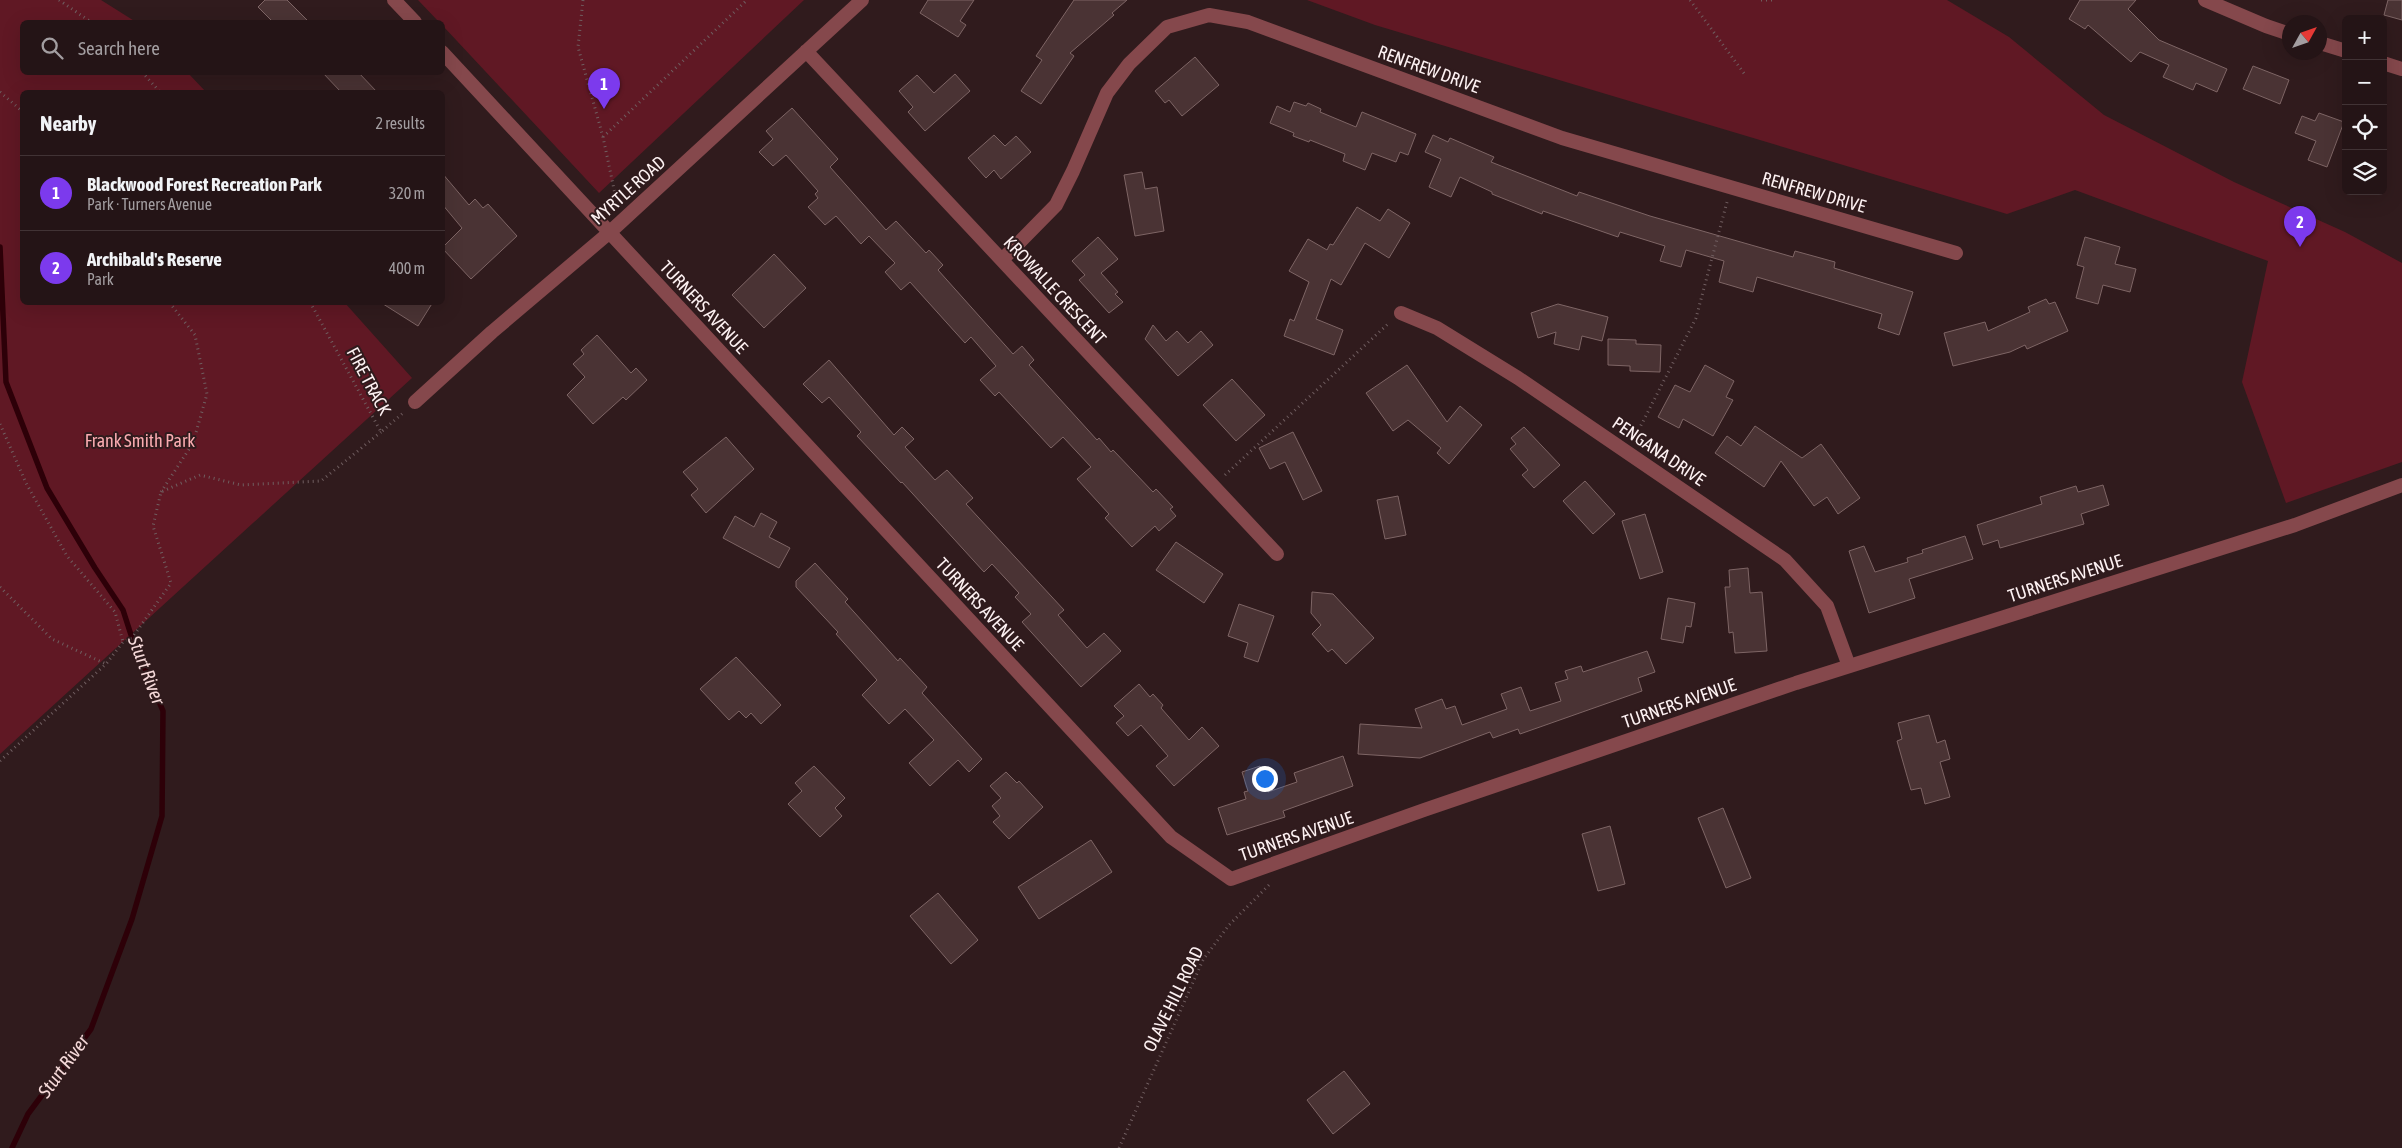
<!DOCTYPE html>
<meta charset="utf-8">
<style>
body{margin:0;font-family:"Asap Condensed",sans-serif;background:#302123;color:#f1f3f6}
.controls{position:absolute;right:15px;top:15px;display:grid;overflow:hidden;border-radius:8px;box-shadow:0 5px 20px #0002}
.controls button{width:45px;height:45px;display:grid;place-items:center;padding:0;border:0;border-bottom:1px solid #413335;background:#241416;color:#f1f3f6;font:25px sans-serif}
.compass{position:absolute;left:2282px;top:15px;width:45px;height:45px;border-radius:50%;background:#241416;box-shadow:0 5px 20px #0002;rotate:50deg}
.you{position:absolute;left:1264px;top:778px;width:18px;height:18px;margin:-12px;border:4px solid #fff;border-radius:50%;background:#1a73e8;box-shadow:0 0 0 8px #1a73e833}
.badge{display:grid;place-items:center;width:32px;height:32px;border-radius:50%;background:#7c3aed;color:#fff;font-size:16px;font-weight:700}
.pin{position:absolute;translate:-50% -41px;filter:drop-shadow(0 1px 2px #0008)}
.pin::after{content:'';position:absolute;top:26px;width:18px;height:15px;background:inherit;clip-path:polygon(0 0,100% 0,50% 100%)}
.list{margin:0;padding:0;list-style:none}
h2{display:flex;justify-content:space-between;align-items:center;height:65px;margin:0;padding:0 20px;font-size:21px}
h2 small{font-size:16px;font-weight:400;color:#a39ea1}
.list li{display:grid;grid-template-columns:32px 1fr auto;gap:15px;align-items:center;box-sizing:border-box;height:75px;padding:0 20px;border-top:1px solid #413335}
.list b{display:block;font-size:19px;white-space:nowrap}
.list p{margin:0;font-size:16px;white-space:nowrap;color:#a39ea1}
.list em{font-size:16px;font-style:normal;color:#a39ea1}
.icon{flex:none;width:28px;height:28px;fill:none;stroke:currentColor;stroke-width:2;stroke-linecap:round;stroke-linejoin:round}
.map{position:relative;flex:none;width:2402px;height:1148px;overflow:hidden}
.search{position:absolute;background:#241416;box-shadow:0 5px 20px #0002;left:20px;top:20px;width:425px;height:55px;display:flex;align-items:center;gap:12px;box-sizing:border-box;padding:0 18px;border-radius:8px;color:#a39ea1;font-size:19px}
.panel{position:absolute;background:#241416;box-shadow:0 5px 20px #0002;left:20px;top:90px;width:425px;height:215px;border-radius:8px}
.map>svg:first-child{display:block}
.green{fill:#601824}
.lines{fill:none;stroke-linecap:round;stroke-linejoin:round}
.stream{stroke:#2d0008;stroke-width:5.5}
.building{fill:#4a3334;stroke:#7e6565}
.path{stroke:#705e60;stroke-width:3;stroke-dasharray:1 4;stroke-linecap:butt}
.minor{stroke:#85484c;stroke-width:14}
.labels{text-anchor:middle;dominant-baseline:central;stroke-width:4;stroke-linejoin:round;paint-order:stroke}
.street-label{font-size:18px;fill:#fdf1f2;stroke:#301b1d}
.park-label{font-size:18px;fill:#fbacb1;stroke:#301b1d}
.water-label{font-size:19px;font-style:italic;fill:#f5d9d9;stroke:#301b1d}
</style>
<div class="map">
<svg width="2402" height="1148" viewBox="0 0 2402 1148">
<rect width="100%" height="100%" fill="#301b1d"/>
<path class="green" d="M0,0H101L136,22H22V72L188,73L206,92H22V302L345,303L412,378L0,754Z
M418,0H804L599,193L443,26L442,22H439Z
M1307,0H1947L2009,37L2104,115L2234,182L2345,232L2402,263V462L2286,503L2242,382L2268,261L2075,190L2007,214L1375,25Z"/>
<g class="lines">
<path class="stream" d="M0,247L6,382L47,488L95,568L123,610L132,638L163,711L162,816L132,919L91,1029L28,1114L12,1148"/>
</g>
<path class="building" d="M265,0H287L309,22H273L258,7Z
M928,0H974L960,21L966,25L958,37L920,13Z
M1074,0H1127L1112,13L1114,15L1070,53L1074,56L1041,104L1021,91L1042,60L1036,56Z
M2080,0H2136L2128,9L2159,40L2227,69L2217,92L2196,83L2193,90L2163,77L2169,65L2140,52L2131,62L2088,25L2085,29L2069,19Z
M2388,0H2402V20L2384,15Z
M1195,57L1219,85L1182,116L1169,100L1165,103L1155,91Z
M2253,66L2289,80L2280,104L2243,89Z
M322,72H358L377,92H341Z
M955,74L970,91L925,131L908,112L913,107L899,91L917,75L934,93Z
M1294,102L1306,106L1308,103L1321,109L1320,112L1356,127L1362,112L1416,134L1408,155L1400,152L1396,162L1372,153L1365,170L1343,161L1345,154L1310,140L1309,142L1293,136L1294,133L1270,123L1277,106L1290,112Z
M792,108L838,159L830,167L886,230L896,221L926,253L929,250L943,265L938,270L1013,354L1022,346L1034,360L1029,365L1097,440L1099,438L1111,452L1113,450L1153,492L1156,489L1173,507L1170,509L1176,516L1159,531L1155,526L1132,547L1105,518L1109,514L1077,479L1091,467L1063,437L1051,448L999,392L995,396L980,380L996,366L971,337L965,343L910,282L901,290L885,272L895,263L869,236L861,244L836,216L825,225L808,207L818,198L815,194L818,191L786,155L773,166L759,152L773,139L766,131Z
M2319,113L2344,122L2327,167L2308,160L2316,141L2295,133L2302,116L2315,121Z
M994,135L1005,146L1016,136L1031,152L1001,179L994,170L986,178L968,158Z
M1433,135L1448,142L1450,138L1494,157L1491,162L1577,196L1579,192L1650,216L1793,257L1795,251L1835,262L1834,268L1913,292L1899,335L1878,328L1882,314L1757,277L1753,292L1719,282L1724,261L1686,250L1681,267L1660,261L1665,246L1620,232L1618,237L1543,211L1542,214L1492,194V192L1460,177L1451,197L1429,187L1441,159L1425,152Z
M1142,172L1145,189L1157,187L1164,231L1135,236L1124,175Z
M442,173L469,205L475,199L483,208L488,204L517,236L471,279L442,248L462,228L442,204Z
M1357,207L1380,221L1388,209L1410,223L1389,258L1365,243L1341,285L1331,279L1316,319L1343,330L1334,355L1284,336L1290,319L1294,321L1309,282L1289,271L1308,239L1327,250L1330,244L1333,245Z
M1098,237L1118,259L1101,273L1118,292L1115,294L1123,302L1109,313L1079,280L1085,275L1072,261Z
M2085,237L2120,247L2115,264L2136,269L2130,292L2103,285L2098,304L2076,298L2084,267L2077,265Z
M774,254L806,288L764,328L732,295Z
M2046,299L2049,304L2055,302L2068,331L2027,349L2025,345L2010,352L1953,366L1944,333L1985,322L1988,331L2030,312L2028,307Z
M380,302H433L418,326Z
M1558,304L1608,317L1602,341L1582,336L1579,350L1554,344L1556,332L1538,338L1531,313Z
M1153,325L1166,341L1177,331L1188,343L1201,331L1213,345L1178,376L1145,339Z
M597,335L631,373L636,368L647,380L626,400L623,397L593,424L567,395L585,377L573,364L584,354L581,350Z
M1608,339L1636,340V344L1661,345L1660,372L1630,371V366L1608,365Z
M829,360L894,435L902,427L914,439L905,447L935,480L947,470L973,498L966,504L1064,610L1058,615L1087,648L1104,633L1121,651L1081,687L1022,622L1031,614L1015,597L1019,593L992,564L984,572L902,482L901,483L857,436L861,432L829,397L822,403L803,384Z
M1407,365L1447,422L1460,406L1482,425L1449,464L1437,453L1441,448L1408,420L1393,431L1366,393Z
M1705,365L1734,381L1726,397L1733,400L1713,436L1683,419L1679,428L1658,417L1675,385L1690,392Z
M1232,379L1265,415L1236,441L1203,405Z
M1755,426L1802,458L1821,444L1860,498L1838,514L1827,497L1814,506L1781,461L1764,487L1715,453L1727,436L1741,446Z
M1524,427L1560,465L1534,488L1522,475L1528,470L1510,449L1516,444L1511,438Z
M1293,432L1322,491L1303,500L1285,462L1270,469L1259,448Z
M726,437L754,469L706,513L691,495L698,489L683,472Z
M1585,481L1615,514L1593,534L1563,501Z
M2103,485L2109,505L2081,514L2084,524L2000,548L1998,540L1983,545L1977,525L2042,504L2040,497L2076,486L2078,492Z
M1398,496L1406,535L1385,539L1377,500Z
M761,513L777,522L769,537L790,548L779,568L723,538L735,516L754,527Z
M1645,514L1663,572L1640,579L1622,521Z
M1965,536L1973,559L1909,579L1915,598L1869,613L1849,551L1864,546L1875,572L1908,562L1907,558L1923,553L1922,550Z
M1176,542L1223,574L1204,603L1156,570Z
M815,563L848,599L845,602L898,661L900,658L927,687L922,693L982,759L969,772L958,760L930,786L909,763L934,740L905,709L889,724L862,695L877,680L836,634L838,632L796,587V581Z
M1748,568L1750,593L1762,592L1767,651L1735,653L1733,632L1729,633L1725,587H1730L1729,570Z
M1312,592L1333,594L1374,638L1346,664L1332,649L1328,652L1312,634L1321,625L1311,613Z
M1668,598L1695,603L1691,627L1686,626L1683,643L1661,639Z
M1239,604L1274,616L1258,662L1244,657L1248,643L1228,636Z
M1647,651L1655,672L1638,678L1642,691L1520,734L1518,729L1493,738L1490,732L1420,758L1358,754L1360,724L1422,728L1415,709L1442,699L1446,709L1455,706L1462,725L1507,709L1501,694L1521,687L1530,711L1561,701L1555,683L1568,679L1565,671L1581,666L1583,672Z
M736,657L781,705L761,724L751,713L746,718L739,711L729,720L700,689Z
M1139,684L1150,697L1153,694L1163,705L1161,708L1189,740L1202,727L1219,746L1174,786L1156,766L1168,756L1141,725L1128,736L1116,723L1124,716L1114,706Z
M1929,715L1937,743L1945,740L1950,759L1940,762L1950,797L1925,804L1921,788L1911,790L1897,741L1902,739L1898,723Z
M1343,756L1353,786L1283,811L1285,817L1227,835L1218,808L1246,799L1244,792L1248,791L1242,772L1260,766L1268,792L1297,782L1294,773Z
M814,766L845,798L835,808L842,816L820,837L788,804L802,791L795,783Z
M1006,772L1017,783L1019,781L1043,807L1009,839L993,822L1000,816L992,806L1001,798L990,786Z
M1723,808L1751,878L1726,888L1698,818Z
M1610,826L1625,884L1598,891L1582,834Z
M1091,840L1112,872L1039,919L1018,887Z
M938,893L978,940L951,964L910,916Z
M1344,1071L1370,1104L1333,1134L1307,1100Z"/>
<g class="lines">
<path class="path" d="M59,0L91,22
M583,0L578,47L603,137L615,194L613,207
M1690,0L1746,76
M1761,0H1776
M142,72L160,92
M0,92L22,111
M603,137L747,0
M310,302L381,432L403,413
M0,424L26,483L67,556L115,612L123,642
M1634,439L1696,318L1727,202
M1225,475L1389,323
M161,492L193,443L207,394L195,335L169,302
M0,587L52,639L106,664
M0,761L106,664L123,642L132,638L171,583L153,526L161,492L200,475L241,485L321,481L381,432
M1119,1148L1203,960L1229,925L1270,884"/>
<path class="minor" d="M394,0L415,22
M2205,0L2266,26L2290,34
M2320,43L2346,51
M806,51L1277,554
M442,52L1171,837L1231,879L1424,810L1796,683L2295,525L2402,485
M2383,63L2402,69
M1002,260L1056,205L1073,171L1107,93L1129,64L1167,27L1209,15L1248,22L1562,138L1956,253
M1401,313L1437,328L1518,378L1785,560L1827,606L1849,666
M415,402L492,332L610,232L862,0"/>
</g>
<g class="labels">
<g class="street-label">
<text transform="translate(1429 69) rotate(20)">RENFREW DRIVE</text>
<text transform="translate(628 190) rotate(-42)">MYRTLE ROAD</text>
<text transform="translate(1814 192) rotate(16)">RENFREW DRIVE</text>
<text transform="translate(1055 290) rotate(47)">KROWALLE CRESCENT</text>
<text transform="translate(704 307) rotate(47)">TURNERS AVENUE</text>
<text transform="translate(369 381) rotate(62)">FIRE TRACK</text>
<text transform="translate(1659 451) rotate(34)">PENGANA DRIVE</text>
<text transform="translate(2065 578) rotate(-18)">TURNERS AVENUE</text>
<text transform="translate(980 604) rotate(47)">TURNERS AVENUE</text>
<text transform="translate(1679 703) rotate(-19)">TURNERS AVENUE</text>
<text transform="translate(1296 836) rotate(-19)">TURNERS AVENUE</text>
<text transform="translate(1173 999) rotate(-64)">OLAVE HILL ROAD</text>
</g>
<g class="park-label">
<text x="140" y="440">Frank Smith Park</text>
</g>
<g class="water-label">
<text transform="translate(147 670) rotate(69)">Sturt River</text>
<text transform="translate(63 1066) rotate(-54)">Sturt River</text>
</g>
</g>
</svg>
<div class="controls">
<button>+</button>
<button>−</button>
<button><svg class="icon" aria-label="locate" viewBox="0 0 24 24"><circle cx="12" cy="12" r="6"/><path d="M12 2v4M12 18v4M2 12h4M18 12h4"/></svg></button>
<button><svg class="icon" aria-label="layers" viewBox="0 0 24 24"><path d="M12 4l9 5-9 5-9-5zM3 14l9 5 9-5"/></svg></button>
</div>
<svg class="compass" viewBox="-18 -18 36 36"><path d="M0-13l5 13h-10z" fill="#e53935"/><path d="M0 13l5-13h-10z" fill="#a39ea1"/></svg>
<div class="you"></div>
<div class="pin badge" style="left:604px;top:109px">1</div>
<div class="pin badge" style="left:2300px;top:247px">2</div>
<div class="search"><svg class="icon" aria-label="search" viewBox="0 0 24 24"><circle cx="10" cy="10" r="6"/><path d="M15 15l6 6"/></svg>Search here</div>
<section class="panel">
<h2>Nearby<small>2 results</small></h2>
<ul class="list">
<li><span class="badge">1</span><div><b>Blackwood Forest Recreation Park</b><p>Park · Turners Avenue</p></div><em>320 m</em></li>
<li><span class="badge">2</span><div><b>Archibald's Reserve</b><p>Park</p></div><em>400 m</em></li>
</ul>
</section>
</div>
